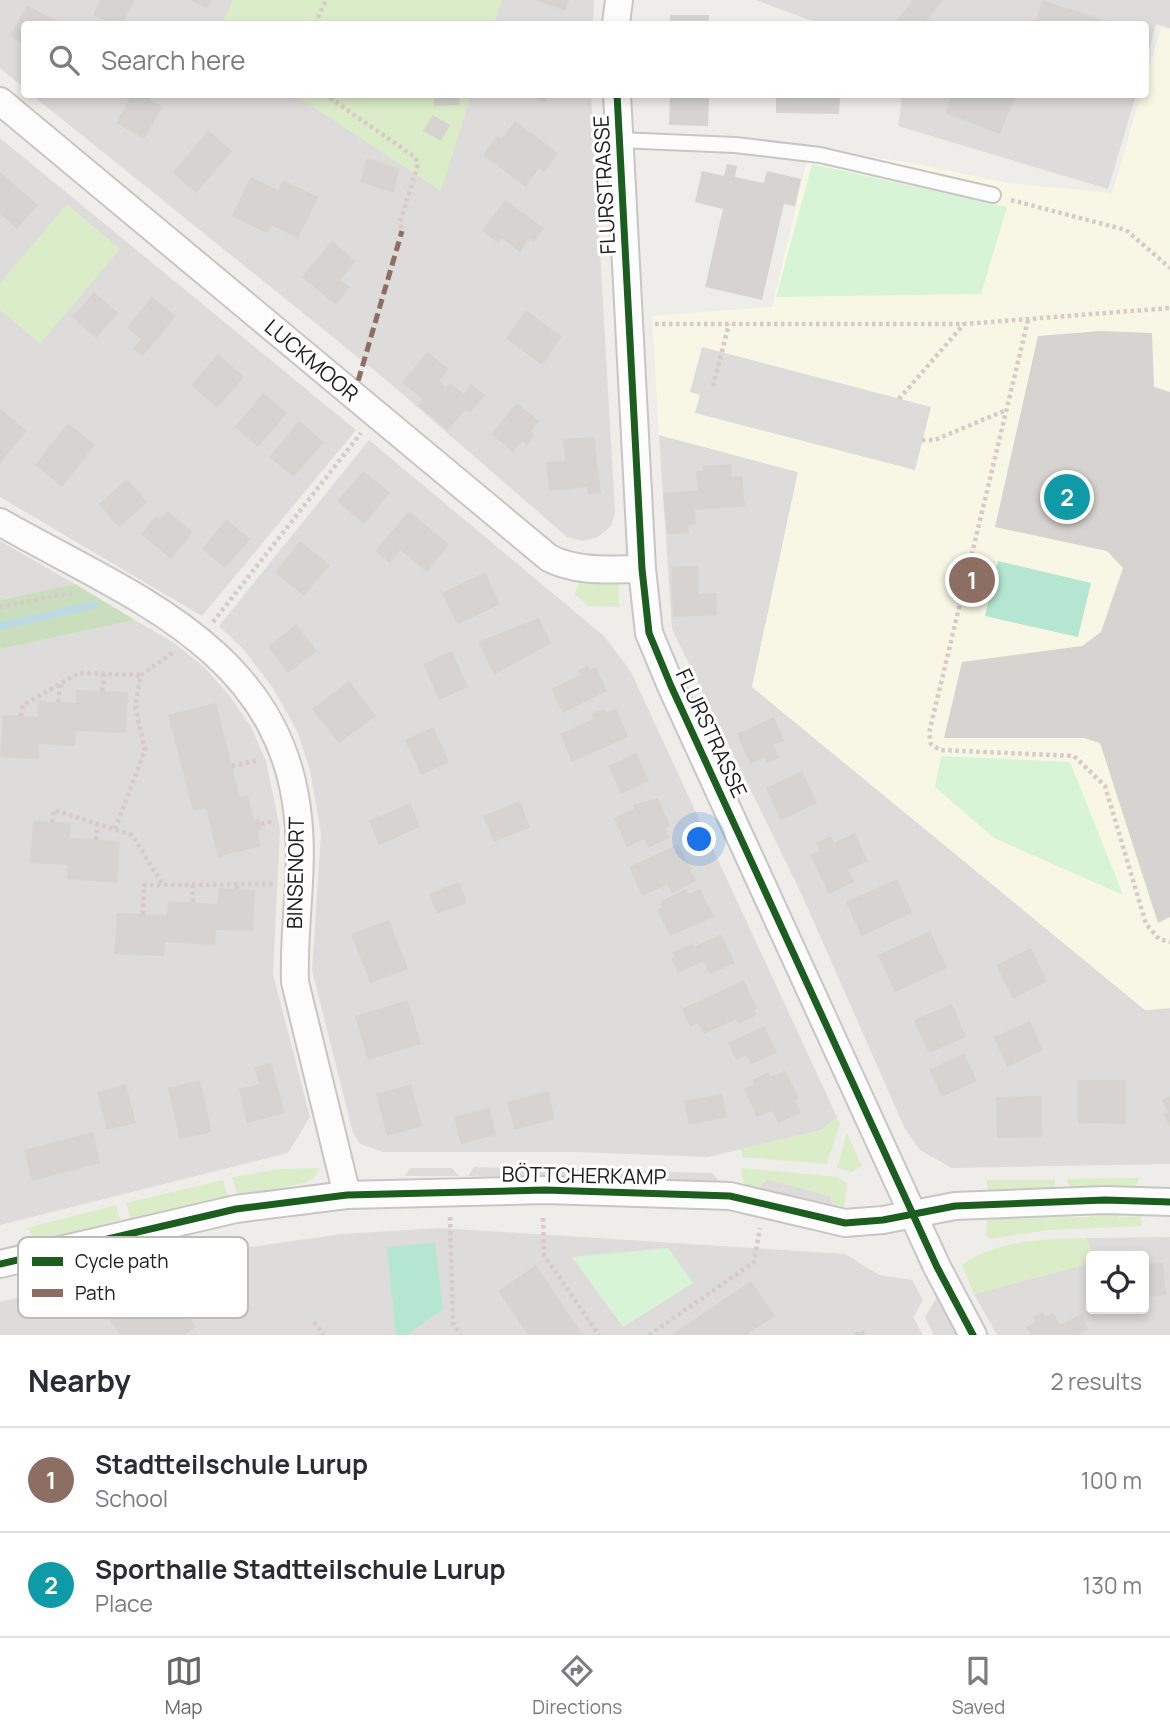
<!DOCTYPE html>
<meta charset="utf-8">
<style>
body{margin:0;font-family:Manrope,sans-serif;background:#f7f7f7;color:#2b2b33}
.controls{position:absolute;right:21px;bottom:21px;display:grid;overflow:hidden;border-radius:7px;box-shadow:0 4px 10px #0003}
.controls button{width:63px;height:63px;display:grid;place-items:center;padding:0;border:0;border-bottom:2px solid #e1e1e2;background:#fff;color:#2b2b33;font:35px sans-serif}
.you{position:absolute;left:700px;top:840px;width:24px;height:24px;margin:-18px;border:5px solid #fff;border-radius:50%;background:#1a73e8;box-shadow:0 0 0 10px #1a73e833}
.badge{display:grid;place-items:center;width:46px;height:46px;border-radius:50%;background:#686866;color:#fff;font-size:23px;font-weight:700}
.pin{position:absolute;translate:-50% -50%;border:4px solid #fff;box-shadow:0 2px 7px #0006}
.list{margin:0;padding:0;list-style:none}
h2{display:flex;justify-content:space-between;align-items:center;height:91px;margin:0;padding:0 28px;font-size:30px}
h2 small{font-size:23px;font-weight:400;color:#7c7c81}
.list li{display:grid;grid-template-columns:46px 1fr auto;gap:21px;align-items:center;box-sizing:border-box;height:105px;padding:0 28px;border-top:2px solid #e1e1e2}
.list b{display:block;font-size:26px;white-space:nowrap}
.list p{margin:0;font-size:23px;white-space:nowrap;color:#7c7c81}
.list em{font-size:23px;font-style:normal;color:#7c7c81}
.icon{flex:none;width:38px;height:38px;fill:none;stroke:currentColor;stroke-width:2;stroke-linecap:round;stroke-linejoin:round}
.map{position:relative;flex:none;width:1170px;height:1335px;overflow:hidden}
.search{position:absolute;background:#fff;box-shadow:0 4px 10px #0003;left:21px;right:21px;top:21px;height:77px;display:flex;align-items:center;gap:18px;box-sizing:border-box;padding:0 24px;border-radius:7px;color:#7c7c81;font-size:26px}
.sheet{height:301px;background:#fff}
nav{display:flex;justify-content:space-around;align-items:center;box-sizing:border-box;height:98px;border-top:2px solid #e1e1e2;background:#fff;font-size:19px;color:#7c7c81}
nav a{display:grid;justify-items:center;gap:4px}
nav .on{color:#686866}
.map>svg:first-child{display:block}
.residential{fill:#dedcda}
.education{fill:#f8f7e5}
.religious{fill:#dddcda}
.grass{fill:#dbecc8}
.forest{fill:#cadebe}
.park{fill:#d7f4d7}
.pitch{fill:#b4e6d1}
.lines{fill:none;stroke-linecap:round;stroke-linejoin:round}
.stream{stroke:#bddae2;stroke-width:8}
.building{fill:#d6d3d0}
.service-casing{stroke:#c7c6c5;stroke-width:18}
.minor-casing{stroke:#c7c6c5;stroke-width:30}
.path{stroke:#d8cac8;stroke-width:4.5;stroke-dasharray:3.5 3.5;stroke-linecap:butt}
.service{stroke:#fdfcfc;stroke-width:14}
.minor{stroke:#fdfcfc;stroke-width:26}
.quiet{stroke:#8d6e63;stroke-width:5;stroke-dasharray:10 5;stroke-linecap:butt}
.cycleway-casing{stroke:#fff;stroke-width:11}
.cycleway{stroke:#1b5e20;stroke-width:7}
.labels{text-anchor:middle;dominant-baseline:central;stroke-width:6;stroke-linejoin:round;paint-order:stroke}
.street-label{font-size:21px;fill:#202020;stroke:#fff}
.key{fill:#fff;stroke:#bcbcbc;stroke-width:2}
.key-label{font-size:19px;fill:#202020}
</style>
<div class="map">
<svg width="1170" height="1335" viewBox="0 0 1170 1335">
<rect width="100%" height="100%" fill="#efede9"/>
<path class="residential" d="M0,0H594L593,24H24V88L0,68Z
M756,0H1170V28L1156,24L1146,61V24H820Z
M32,95H591L615,512L611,526L598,537L582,541L567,537L385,379Z
M899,95H1136L1108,189L898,126L902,100Z
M0,138L356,430L202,616L0,497Z
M659,435L798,472L752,687L1145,1010L1170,1008V1164L952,1168L920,1150L905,1129L802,895L672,629Z
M369,440L604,636L631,672L837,1117L822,1130L708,1157L575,1152H383L360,1144L353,1133L312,970L321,834L310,770L298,733L273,688L243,649L219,626Z
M0,541L75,584L0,600Z
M135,620L174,643L204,667L229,695L251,727L266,761L280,829L273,974L310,1117L288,1153L0,1225V649Z
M440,1228L845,1254L879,1275L912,1280L923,1300L913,1317L923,1335H0V1302L155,1264L243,1248L342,1234Z
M1170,1237V1335H997L974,1294L1091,1263V1309H1144V1256H1093L1086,1238Z"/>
<path class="education" d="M1161,27L1170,30V1008L1145,1010L752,687L798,472L659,435L652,316L772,307L810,147L912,163L1007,183L1112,193L1141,95L1146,94V80Z"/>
<path class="religious" d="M410,231L428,236L408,296L391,290Z
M702,347L931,407L915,470L695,413L700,395L690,392Z
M0,549L15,559L49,581L0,591Z
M474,1167L712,1173L719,1181L468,1176Z
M410,1168H452L459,1176H405Z
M768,1179L830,1196L834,1208L759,1187Z
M302,1243L328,1280L250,1335H212L196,1327L173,1293L231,1254L253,1279Z
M937,1297L957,1335H934L925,1317Z"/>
<path class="grass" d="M233,0H502L494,24H222Z
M295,95H471L441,191Z
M67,204L120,249L40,344L0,310V283Z
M579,582L618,583L619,607L588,606L575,594Z
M837,1117L840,1123L827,1164L742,1157L741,1149L821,1130Z
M847,1133L862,1166L851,1172L837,1168Z
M320,1168L315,1177L305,1183L237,1195L232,1177L280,1169Z
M741,1168L838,1177L847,1183L844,1208H834L830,1196L768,1179L759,1187L744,1185Z
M1139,1178L1135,1189L1071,1190L1066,1179Z
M223,1180L228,1197L130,1218L126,1203Z
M987,1180H1055V1187L1051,1191L987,1192Z
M116,1205L120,1220L36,1241L27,1228Z
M1098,1206H1112L1119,1217L1141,1216V1226L1049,1230L991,1239L986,1234L987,1218L1090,1217Z
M1086,1238L1093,1256L1091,1263L974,1294L962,1265C996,1240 1044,1239 1086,1238Z"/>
<path class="forest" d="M75,584L135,620L0,649V600Z"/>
<path class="park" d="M812,164L1007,207L981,294L776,297Z
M941,756L1070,762L1123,895L994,838L935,787Z
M668,1248L693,1283L623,1327L572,1257Z"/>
<path class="pitch" d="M998,561L1091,583L1078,637L985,616Z
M435,1243L443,1309L406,1335H396L387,1247Z"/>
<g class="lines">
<path class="stream" d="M0,626L94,605"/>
</g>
<path class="building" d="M100,0H135L122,24H112L93,15Z
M190,0H212L207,9Z
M536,0H569L565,11Z
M913,0H943L924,24H894Z
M1042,0L1110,22L1112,24H1035Z
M27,5L59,22L24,24V44L10,36Z
M670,15H709V24H670Z
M132,94H140L163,107L144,139L116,123Z
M434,94H459L460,105L434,106Z
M526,94H548L545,102Z
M670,94H709L708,126L669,125Z
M776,94H840L839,114L776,113Z
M952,94H1016L1000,134L945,113Z
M433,115L450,125L441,141L423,131Z
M515,121L558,153L544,172L539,168L526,187L483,155L497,135L502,138Z
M208,130L232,151L196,193L173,173Z
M367,158L400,169L393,193L360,182Z
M727,164L737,166L735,177L764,183L767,171L801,179L795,206L784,204L762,300L705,287L723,209L695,202L702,171L724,176Z
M0,172L38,205L17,229L0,214Z
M251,177L278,190L283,180L318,197L298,238L271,225L267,233L232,216Z
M505,200L544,228L534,242L530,238L520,252L502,238L498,243L482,231Z
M332,241L356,261L340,280L350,287L336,305L302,277Z
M94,292L118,313L96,338L72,317Z
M152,297L176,316L143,356L133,349L141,339L127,327Z
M526,310L562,337L542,365L506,338Z
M1101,331L1152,333L1154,387L1170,392V917L1158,923L1100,743L1084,738H944L962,662L1082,646L1101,632L1123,568L1107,551L995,527L1038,336Z
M427,352L449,369L439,381L446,387L450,383L464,394L471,384L485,395L470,413L465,410L448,430L418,406L423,399L402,383Z
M218,354L244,377L217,408L191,385Z
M263,393L287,413L258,447L235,427Z
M517,403L539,421L531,431L535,435L527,445L522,441L513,452L491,434Z
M1,409L27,431L0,463V410Z
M299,421L324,442L294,477L269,457Z
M68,423L95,445L62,487L35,465Z
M594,437L601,493L587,494V487L549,491L546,462L565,461L563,439Z
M731,464L732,477L742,476L745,506L695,510L696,524L688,525L689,533L667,534L663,493L698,490L696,472L703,471V466Z
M363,471L390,493L364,524L337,501Z
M127,479L147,502L119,527L99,504Z
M167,511L193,532L171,559L141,534L156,516L160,519Z
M409,511L449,545L427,572L400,550L390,563L375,551Z
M226,519L250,539L225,568L202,549Z
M300,541L330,565L304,596L275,572Z
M698,566L699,594L716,593L717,615L673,617L671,567Z
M485,572L500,604L457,625L442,593Z
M539,618L551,643L494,675L478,642Z
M296,624L317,651L288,673L268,647Z
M452,651L468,687L439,700L423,664Z
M588,666L590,670L596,667L607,691L563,713L551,689L581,675L578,670Z
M349,681L376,716L339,743L312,709Z
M76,690L128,692L126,733L76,731L75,746L39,744V759L0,757L3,715L38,717V701L76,703Z
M216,703L240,797L248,795L254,820L259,818L262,830L257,831L261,846L218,857L206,808L193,811L168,715Z
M604,709L606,713L616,709L628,737L572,762L560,734L593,719L591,714Z
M774,717L784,741L773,745L779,758L767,763L764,757L750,764L737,734Z
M433,727L449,762L421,775L405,740Z
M636,753L649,781L621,794L608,766Z
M802,771L817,803L781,820L766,788Z
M658,798L670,826L665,829L669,838L648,848L644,839L627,847L614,818L634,809L633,805Z
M520,801L530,827L494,842L483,816Z
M410,803L420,827L379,845L369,821Z
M33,821L71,823L70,838L120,841L117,883L67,879L68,865L30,863Z
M855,833L868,861L848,870L854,882L829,894L810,855L820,851L816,843L831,836L834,843Z
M678,844L696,881L672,893L667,885L642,896L629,867Z
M897,879L912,913L861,936L846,902Z
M459,882L467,903L437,914L429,894Z
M219,888L255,890L253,931L216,930L215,945L165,942L164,956L114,954L117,913L167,915L168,901L217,904Z
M686,889L689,894L700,889L714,917L670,936L657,910L662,907L660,902Z
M389,920L408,969L370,983L351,934Z
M930,931L947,968L895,992L878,955Z
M721,934L735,963L709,974L704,961L678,973L671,958L674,956L672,953L693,943L694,947Z
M1031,948L1047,982L1013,999L996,965Z
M744,980L757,1009L754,1010L757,1015L738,1024L736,1019L704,1034L698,1023L690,1027L682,1009Z
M408,1000L421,1044L368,1060L355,1016Z
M952,1004L966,1037L929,1053L914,1020Z
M1030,1021L1043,1050L1007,1067L994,1037Z
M764,1026L777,1053L751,1064L747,1055L736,1060L728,1043Z
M964,1053L977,1081L942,1097L929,1070Z
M271,1063L285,1113L247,1123L239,1089L259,1084L254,1067Z
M785,1070L799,1098L795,1100L801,1113L778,1123L772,1111L757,1117L744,1089L754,1084L752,1080L769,1072L771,1077Z
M200,1080L212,1132L180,1139L168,1088Z
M1078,1080H1126V1124L1078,1123Z
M126,1084L136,1123L107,1130L97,1092Z
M411,1084L422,1126L387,1136L376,1094Z
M548,1091L555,1119L515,1130L507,1102Z
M722,1094L727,1117L689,1125L684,1101Z
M1041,1096L1042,1137L997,1138L996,1097Z
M1170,1096V1127L1164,1114L1168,1112L1162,1100Z
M490,1108L496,1135L461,1144L454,1117Z
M93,1132L100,1163L32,1181L24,1150Z
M1163,1263L1166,1295L1144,1298V1265Z
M536,1265L583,1335H528L498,1291Z
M155,1268L196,1327L185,1335H120L100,1306Z
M751,1281L775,1316L746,1335H671Z
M1043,1312L1045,1317L1053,1313L1060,1325L1081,1314L1089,1329L1077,1335H1031L1026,1327L1036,1322L1033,1317Z"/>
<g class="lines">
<defs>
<path id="service" d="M619,140L735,145L820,155L993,195"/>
<path id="minor" d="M616,24L619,0
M617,94L642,569L649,633L671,686L937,1267L973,1335
M0,101L549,558C579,573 610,569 642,569
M0,522C127,595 282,648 298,818C304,872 293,927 295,982L347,1195
M0,1264L236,1209L347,1195L545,1190L730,1196L845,1223L883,1220L955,1206L1105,1200L1170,1202"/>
</defs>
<use href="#service" class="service-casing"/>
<use href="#minor" class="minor-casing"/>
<path class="path" d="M315,24L326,0
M324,94L415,157L418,164L400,222L402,231
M1011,200L1126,230L1170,268
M1028,320L929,733L931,744L940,750L1074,756L1105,786L1146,924L1159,939L1170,942
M655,324H964L1170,308
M713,386L729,324
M899,399L964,324
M922,440H935L1006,410
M0,607L75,592
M213,622L361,433
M102,691L105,674
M58,702L61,683
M21,716L23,705L79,673L141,675
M232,766L259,760
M52,822L54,810L132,835L163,885
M261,824L274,821
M115,829L145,750L135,706L141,675L175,651
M96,840L97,823
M237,889L238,882
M193,902V885
M143,914L144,885L275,884
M450,1217L453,1323L461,1335
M543,1218L544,1255L599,1335
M314,1322L324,1335
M649,1335L754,1262L760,1228
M856,1335L861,1331L864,1335"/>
<use href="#service" class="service"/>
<use href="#minor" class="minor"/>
<path class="quiet" d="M354,395L402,231"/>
<defs>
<path id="cycleway" d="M617,94L642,569L649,633L671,686L937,1267L973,1335
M0,1264L236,1209L347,1195L545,1190L730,1196L845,1223L883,1220L955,1206L1105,1200L1170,1202"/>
</defs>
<use href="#cycleway" class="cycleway-casing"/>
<use href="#cycleway" class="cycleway"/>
</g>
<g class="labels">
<g class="street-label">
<text transform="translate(604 185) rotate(-93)">FLURSTRASSE</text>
<text transform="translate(312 360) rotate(40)">LUCKMOOR</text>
<text transform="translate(712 733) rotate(65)">FLURSTRASSE</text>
<text transform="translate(295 873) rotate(-89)">BINSENORT</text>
<text transform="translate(584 1175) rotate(1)">BÖTTCHERKAMP</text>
</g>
</g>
<rect x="18" y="1237" width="230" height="81" rx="10" class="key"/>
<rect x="32" y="1257" width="31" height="9" fill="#1b5e20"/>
<rect x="32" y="1289" width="31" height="8" fill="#8d6e63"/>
<g class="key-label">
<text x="75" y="1268">Cycle path</text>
<text x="75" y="1300">Path</text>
</g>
</svg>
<div class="controls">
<button><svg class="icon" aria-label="locate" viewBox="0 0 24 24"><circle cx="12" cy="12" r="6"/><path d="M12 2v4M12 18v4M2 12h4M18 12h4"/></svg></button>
</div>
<div class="you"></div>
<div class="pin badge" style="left:972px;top:580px;background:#8d6e63">1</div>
<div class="pin badge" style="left:1067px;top:497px;background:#0f9aa8">2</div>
<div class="search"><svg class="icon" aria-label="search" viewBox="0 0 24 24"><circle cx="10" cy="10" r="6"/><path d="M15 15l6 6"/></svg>Search here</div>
</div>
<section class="sheet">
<h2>Nearby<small>2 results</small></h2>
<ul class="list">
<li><span class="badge" style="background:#8d6e63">1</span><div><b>Stadtteilschule Lurup</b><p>School</p></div><em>100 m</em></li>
<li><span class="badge" style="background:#0f9aa8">2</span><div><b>Sporthalle Stadtteilschule Lurup</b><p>Place</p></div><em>130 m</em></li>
</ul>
</section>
<nav>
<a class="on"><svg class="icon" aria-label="map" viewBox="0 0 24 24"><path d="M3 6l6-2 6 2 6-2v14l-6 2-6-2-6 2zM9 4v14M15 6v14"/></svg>Map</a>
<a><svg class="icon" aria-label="directions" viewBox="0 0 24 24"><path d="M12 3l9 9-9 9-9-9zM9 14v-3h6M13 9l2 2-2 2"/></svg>Directions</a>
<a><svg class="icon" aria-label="saved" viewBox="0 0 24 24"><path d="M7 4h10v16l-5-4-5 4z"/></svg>Saved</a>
</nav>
